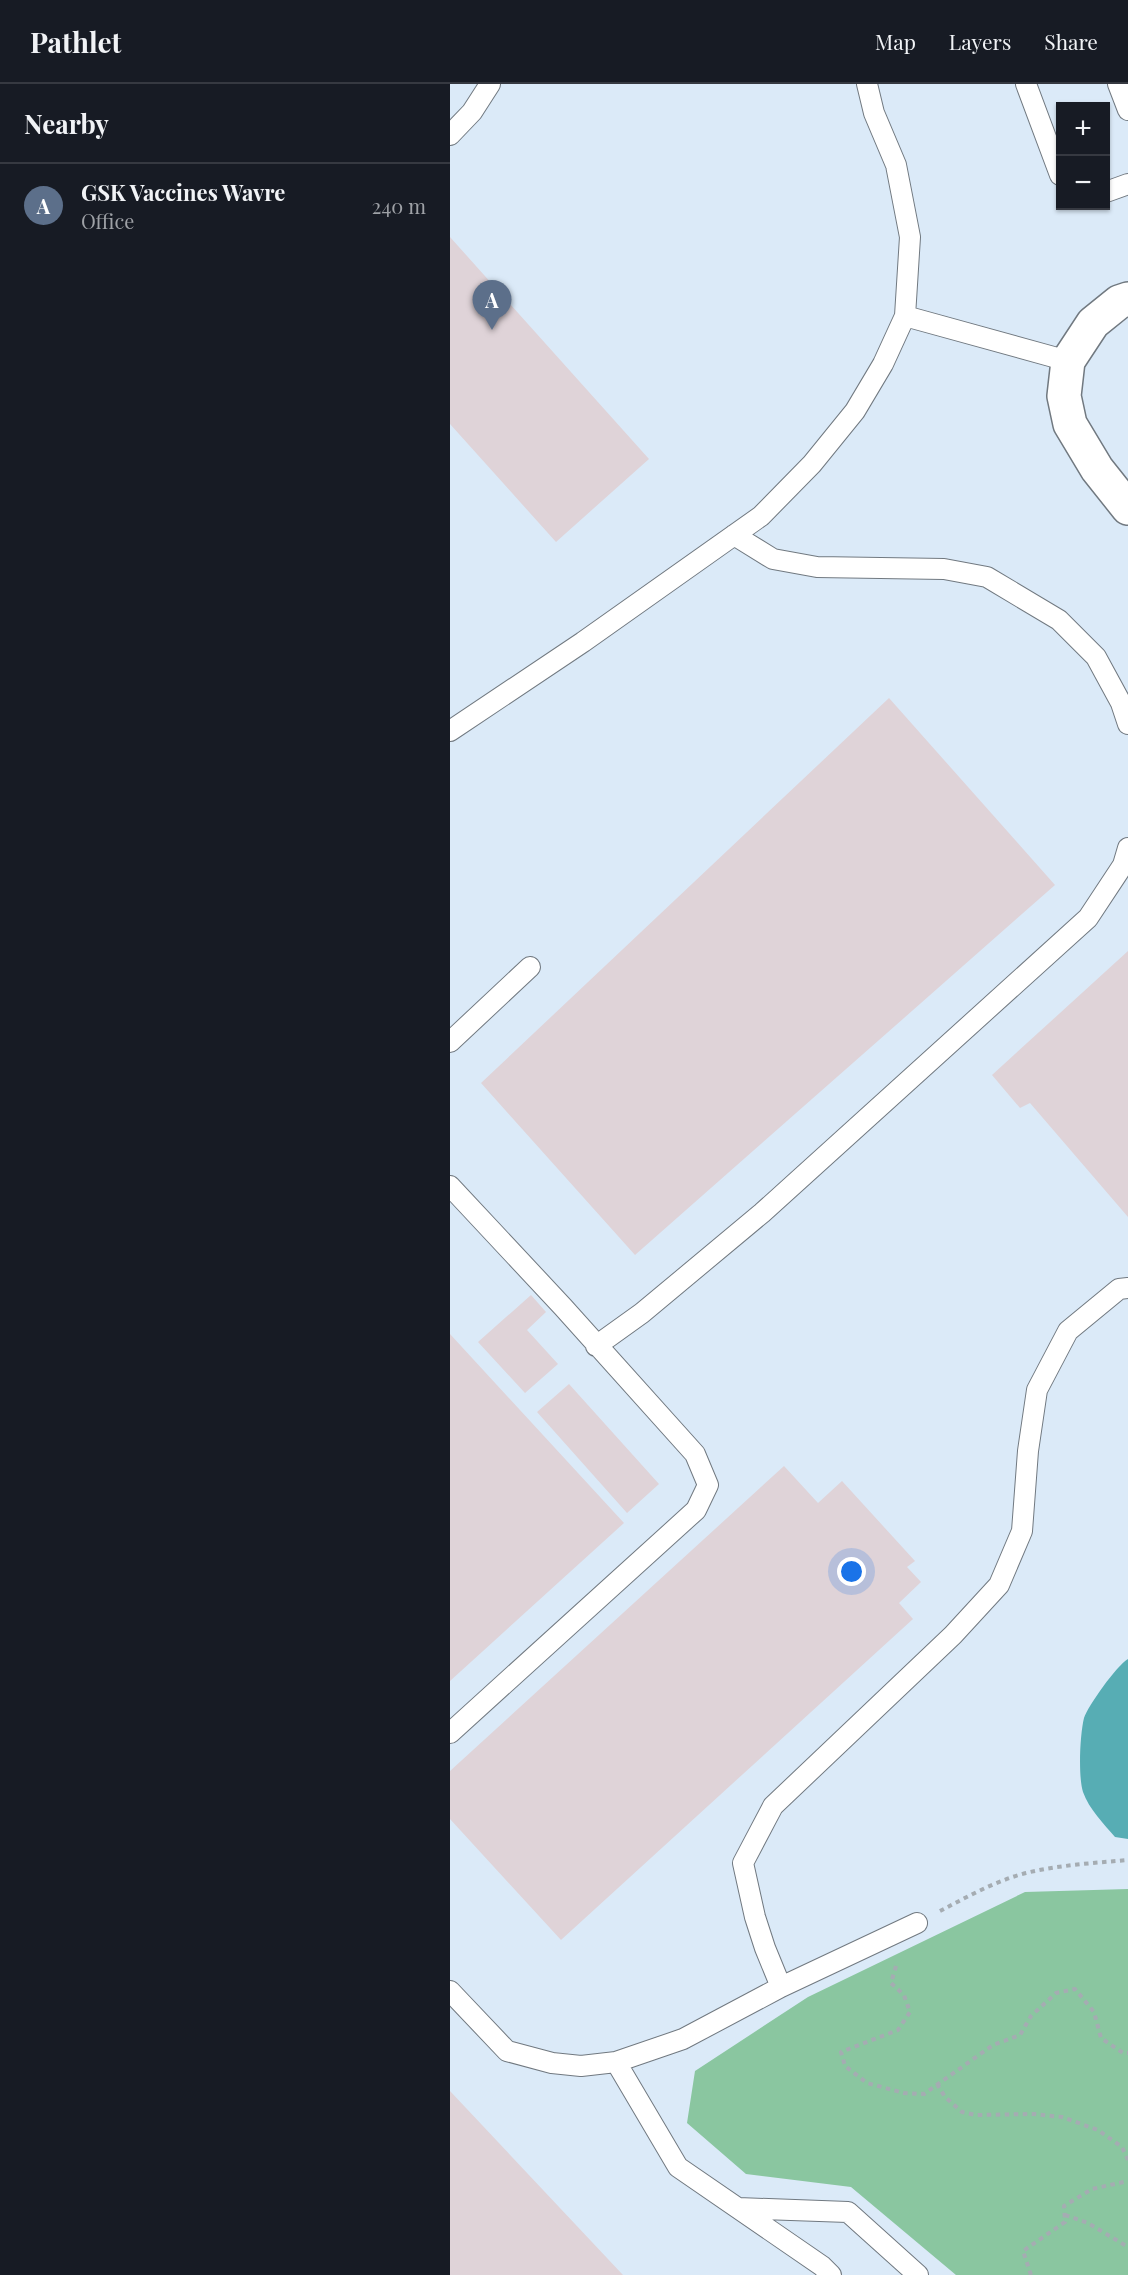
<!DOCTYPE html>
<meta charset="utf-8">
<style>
body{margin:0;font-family:"Playfair Display",serif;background:#242831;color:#f1f3f6}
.controls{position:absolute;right:18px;top:18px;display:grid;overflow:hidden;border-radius:0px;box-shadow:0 2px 4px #0004}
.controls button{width:54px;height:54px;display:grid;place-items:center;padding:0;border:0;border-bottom:2px solid #363941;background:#171b24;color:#f1f3f6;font:30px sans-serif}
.you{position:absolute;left:402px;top:1488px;width:21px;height:21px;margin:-15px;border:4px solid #fff;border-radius:50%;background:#1a73e8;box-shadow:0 0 0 9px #1a73e833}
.badge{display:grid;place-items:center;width:39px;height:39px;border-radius:50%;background:#8c9099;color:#fff;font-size:20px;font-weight:700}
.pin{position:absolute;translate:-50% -50px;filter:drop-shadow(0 2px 3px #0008)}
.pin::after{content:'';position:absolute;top:32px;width:21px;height:18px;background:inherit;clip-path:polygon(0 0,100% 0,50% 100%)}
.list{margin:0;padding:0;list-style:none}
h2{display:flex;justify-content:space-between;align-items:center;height:78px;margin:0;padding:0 24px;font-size:26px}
h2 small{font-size:20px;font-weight:400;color:#9ea1a6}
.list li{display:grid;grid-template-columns:39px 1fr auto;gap:18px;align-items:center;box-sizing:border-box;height:84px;padding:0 24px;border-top:2px solid #363941}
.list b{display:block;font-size:22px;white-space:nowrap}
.list p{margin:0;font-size:20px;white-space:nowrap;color:#9ea1a6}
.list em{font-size:20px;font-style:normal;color:#9ea1a6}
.map{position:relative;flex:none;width:678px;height:2191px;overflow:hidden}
header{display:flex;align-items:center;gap:36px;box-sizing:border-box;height:84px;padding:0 30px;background:#171b24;border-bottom:2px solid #363941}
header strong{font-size:28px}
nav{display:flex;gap:33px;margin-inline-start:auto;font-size:21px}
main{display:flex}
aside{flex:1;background:#171b24}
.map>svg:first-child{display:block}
.built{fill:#dbeaf8;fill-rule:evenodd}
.forest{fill:#8ac6a0}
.water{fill:#57adb4}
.building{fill:#dfd3d8}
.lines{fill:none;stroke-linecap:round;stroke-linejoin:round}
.service-casing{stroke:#717980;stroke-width:22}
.minor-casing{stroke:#717980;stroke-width:36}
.path{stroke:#a5acb2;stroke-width:4;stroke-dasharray:4.5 4.5;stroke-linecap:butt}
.service{stroke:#fff;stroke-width:20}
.minor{stroke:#fff;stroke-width:33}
</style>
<header>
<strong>Pathlet</strong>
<nav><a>Map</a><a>Layers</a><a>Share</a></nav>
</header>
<main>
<aside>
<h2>Nearby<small></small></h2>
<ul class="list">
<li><span class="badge" style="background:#5c6f8a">A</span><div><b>GSK Vaccines Wavre</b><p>Office</p></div><em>240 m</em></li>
</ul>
</aside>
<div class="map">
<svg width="678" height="2191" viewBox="0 0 678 2191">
<rect width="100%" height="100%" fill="#eef7ff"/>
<path class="built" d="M0,0H678V2191H0ZM610,22H656V122H610Z"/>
<path class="forest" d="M678,1805V2191H506L401,2103L296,2090L237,2039L245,1987L358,1913L575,1808Z"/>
<path class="water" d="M678,1575V1755L665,1753C654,1740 639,1725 633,1708C628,1692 630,1650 634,1634C638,1622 667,1581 678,1575Z"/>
<path class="building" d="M0,153L199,375L106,458L0,340Z
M439,614L605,801L185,1171L31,999Z
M678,867V1133L580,1019L570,1024L542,991Z
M81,1211L96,1228L77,1246L108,1280L75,1309L28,1258Z
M0,1250L174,1439L0,1597Z
M119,1300L209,1400L177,1429L87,1328Z
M334,1382L368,1419L392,1397L465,1477L457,1483L471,1498L449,1519L463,1535L111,1856L0,1735V1687Z
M0,2007L173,2191H0Z"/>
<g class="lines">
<defs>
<path id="service" d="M576,0L610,91
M668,0L678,26
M0,51L22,28L40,0
M656,108L678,100
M455,232L618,277
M284,451L323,475L367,483L494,485L537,493L609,536L646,573L671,619L678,640
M0,647L133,558L311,432L362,380L405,327L433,280L455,232L460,153L446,81L424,29L417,0
M0,958L80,883
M0,1102L113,1223L245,1370L258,1401L246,1426L0,1649
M146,1262L192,1229L312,1129L638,834L673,781L678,764
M331,1903L315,1864L305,1833L293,1779L323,1722L503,1551L549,1501L572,1447L578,1367L587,1306L618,1247L669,1205L678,1204
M0,1907L57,1967L102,1979L131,1982L166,1978L233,1955L331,1903L467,1839
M166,1978L228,2083L372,2182L381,2191
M288,2124L398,2128L468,2191"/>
<path id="minor" d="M678,215L669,218L643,239L618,277L614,312L620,340L647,385L678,424"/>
</defs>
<use href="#service" class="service-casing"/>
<use href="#minor" class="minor-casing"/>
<path class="path" d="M490,1827C517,1813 545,1797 576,1789C609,1781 644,1779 678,1776
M446,1882L441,1899L454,1911L460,1928L448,1946L391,1968L395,1982L417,1999L454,2009L474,2010L543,1961L570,1951L581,1932L606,1909L625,1905L644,1928L651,1954L673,1969H678
M487,2000L495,2013L512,2028L526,2031L584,2030L612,2033L648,2046L672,2063L678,2076
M615,2131L638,2139L678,2163
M581,2191L573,2167L615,2138L614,2122L642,2105L678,2097"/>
<use href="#service" class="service"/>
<use href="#minor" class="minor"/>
</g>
</svg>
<div class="controls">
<button>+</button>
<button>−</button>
</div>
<div class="you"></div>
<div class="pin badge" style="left:42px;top:246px;background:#5c6f8a">A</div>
</div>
</main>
